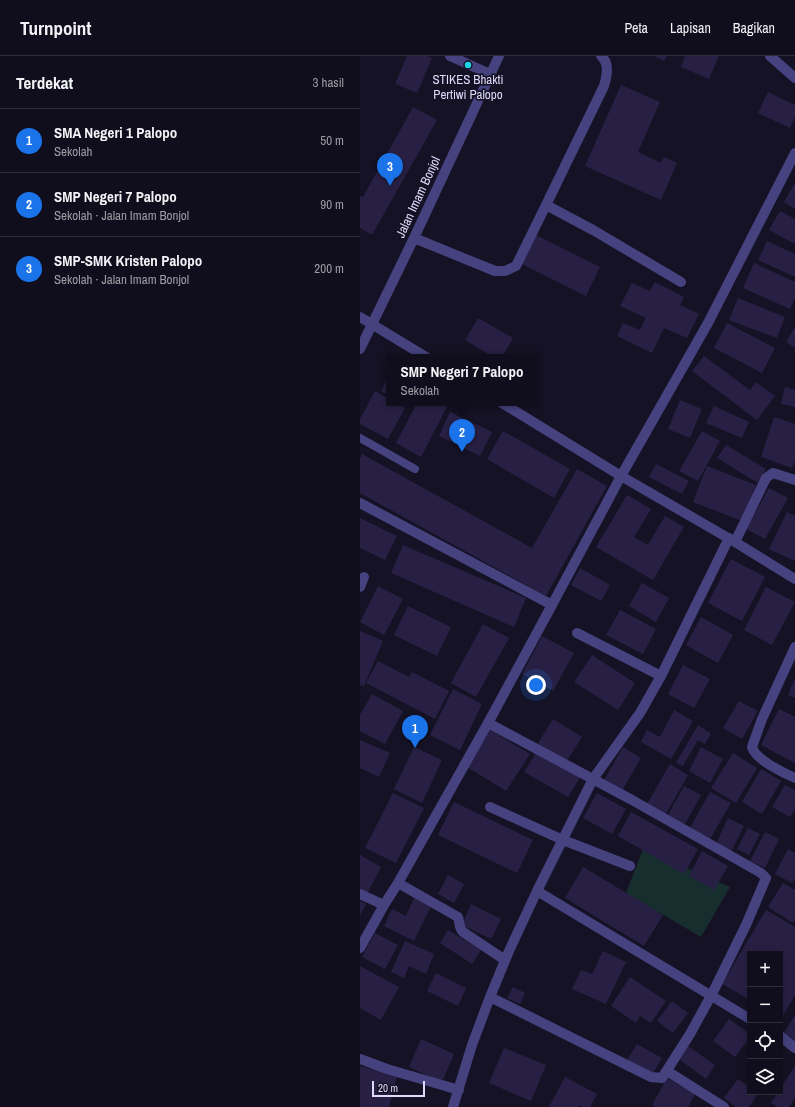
<!DOCTYPE html>
<html lang="id">
<meta charset="utf-8">
<style>
body{margin:0;font-family:"Archivo Narrow",sans-serif;background:#1e1c29;color:#f1f3f6}
.controls{position:absolute;right:12px;bottom:12px;display:grid;overflow:hidden;border-radius:0px;box-shadow:0 2px 10px #0003}
.controls button{width:36px;height:36px;display:grid;place-items:center;padding:0;border:0;border-bottom:1px solid #302e3b;background:#100e1c;color:#f1f3f6;font:20px sans-serif}
.scale{position:absolute;left:12px;bottom:10px;width:53px;box-sizing:border-box;padding-left:4px;border:2px solid #dedafb;border-top:0;font-size:11px;line-height:14px;white-space:nowrap;color:#dedafb;-webkit-text-stroke:3px #151225;paint-order:stroke}
.you{position:absolute;left:176px;top:629px;width:14px;height:14px;margin:-10px;border:3px solid #fff;border-radius:50%;background:#1a73e8;box-shadow:0 0 0 6px #1a73e833}
.badge{display:grid;place-items:center;width:26px;height:26px;border-radius:50%;background:#1a73e8;color:#fff;font-size:13px;font-weight:700}
.pin{position:absolute;translate:-50% -33px;filter:drop-shadow(0 1px 2px #0008)}
.pin::after{content:'';position:absolute;top:21px;width:14px;height:12px;background:inherit;clip-path:polygon(0 0,100% 0,50% 100%)}
.popup{position:absolute;left:26px;top:298px;width:152px;height:52px;box-sizing:border-box;display:grid;place-content:center;border-radius:0px;background:#100e1c;filter:drop-shadow(0 1px 3px #0005);font-size:13px;white-space:nowrap;color:#9c9ca3}
.popup b{font-size:15px;color:#f1f3f6}
.popup::after{content:'';position:absolute;left:50%;top:100%;margin-left:-8px;border:8px solid transparent;border-top-color:#100e1c}
.list{margin:0;padding:0;list-style:none}
h2{display:flex;justify-content:space-between;align-items:center;height:52px;margin:0;padding:0 16px;font-size:17px}
h2 small{font-size:13px;font-weight:400;color:#9c9ca3}
.list li{display:grid;grid-template-columns:26px 1fr auto;gap:12px;align-items:center;box-sizing:border-box;height:64px;padding:0 16px;border-top:1px solid #302e3b}
.list b{display:block;font-size:15px;white-space:nowrap}
.list p{margin:0;font-size:13px;white-space:nowrap;color:#9c9ca3}
.list em{font-size:13px;font-style:normal;color:#9c9ca3}
.icon{flex:none;width:22px;height:22px;fill:none;stroke:currentColor;stroke-width:2;stroke-linecap:round;stroke-linejoin:round}
.map{position:relative;flex:none;width:435px;height:1051px;overflow:hidden}
header{display:flex;align-items:center;gap:24px;box-sizing:border-box;height:56px;padding:0 20px;background:#100e1c;border-bottom:1px solid #302e3b}
header strong{font-size:19px}
nav{display:flex;gap:22px;margin-inline-start:auto;font-size:14px}
main{display:flex}
aside{flex:1;background:#100e1c}
.map>svg:first-child{display:block}
.green{fill:#162e2e}
.building{fill:#282044}
.lines{fill:none;stroke-linecap:round;stroke-linejoin:round}
.service{stroke:#45427f;stroke-width:8}
.minor{stroke:#45427f;stroke-width:10}
.poi-dot{fill:#1cd1e5;stroke:#151225;stroke-width:1.5}
.labels{text-anchor:middle;dominant-baseline:central;stroke-width:3.5;stroke-linejoin:round;paint-order:stroke}
.poi-label{font-size:13px;fill:#dedafb;stroke:#151225}
.street-label{font-size:13px;fill:#dedafb;stroke:#151225}
</style>
<header>
<strong>Turnpoint</strong>
<nav><a>Peta</a><a>Lapisan</a><a>Bagikan</a></nav>
</header>
<main>
<aside>
<h2>Terdekat<small>3 hasil</small></h2>
<ul class="list">
<li><span class="badge">1</span><div><b>SMA Negeri 1 Palopo</b><p>Sekolah</p></div><em>50 m</em></li>
<li><span class="badge">2</span><div><b>SMP Negeri 7 Palopo</b><p>Sekolah · Jalan Imam Bonjol</p></div><em>90 m</em></li>
<li><span class="badge">3</span><div><b>SMP-SMK Kristen Palopo</b><p>Sekolah · Jalan Imam Bonjol</p></div><em>200 m</em></li>
</ul>
</aside>
<div class="map">
<svg width="435" height="1051" viewBox="0 0 435 1051">
<rect width="100%" height="100%" fill="#151225"/>
<path class="green" d="M283,793L370,831L341,881L266,837Z"/>
<path class="building" d="M47,0H67L72,2L57,37L35,28Z
M294,0H307L304,5Z
M325,0H359L349,23L321,11Z
M261,29L300,46L278,96L301,107L304,101L317,107L301,144L225,110Z
M408,36L435,49V61L430,72L398,57Z
M53,51L77,64L12,179L0,172V140L3,141Z
M435,127V153L424,146Z
M420,155L435,163V188L409,174Z
M174,178L240,211L226,240L160,207Z
M407,185L435,198V221L398,204Z
M394,207L435,226V242L430,253L383,232Z
M295,226L324,241L320,249L339,258L327,282L304,272L292,297L257,280L263,267L280,274L286,262L260,250L272,227L290,235Z
M378,242L425,261L417,282L369,264Z
M118,262L153,282L142,301H133L105,284Z
M367,267L415,292L402,317L354,292Z
M435,271V292L426,286Z
M344,300L390,334L396,326L415,340L397,364L332,315Z
M29,319V339L21,335Z
M425,331L435,334V351L421,348Z
M15,335L29,343V347H36L45,352L28,383L0,368V363Z
M320,344L342,353L330,382L308,373Z
M57,347H89L61,401L36,387Z
M354,350L389,366L382,382L346,367Z
M90,356L132,376L120,400L79,380Z
M414,361L435,368V405L432,412L401,401Z
M143,375L210,413L194,442L127,403Z
M342,375L360,385L338,425L319,415Z
M366,389L406,413L398,427L357,402Z
M2,398L172,492L217,413L247,430L186,540L0,437V402Z
M296,408L329,425L322,438L289,421Z
M347,410L396,429L382,465L333,446Z
M409,432L428,442L405,483L386,473Z
M267,439L291,453L274,481L288,489L305,460L324,471L293,524L236,491Z
M427,456L435,460V505L409,493Z
M0,462L37,480L25,504L0,492Z
M43,489L166,542L154,571L31,517Z
M371,503L405,521L382,565L348,547Z
M220,512L250,529L241,545L211,529Z
M282,527L309,542L296,566L269,550Z
M18,530L43,543L24,579L0,566Z
M406,531L435,546L412,589L384,574Z
M48,550L91,571L77,600L34,579Z
M260,554L296,573L283,598L246,579Z
M341,561L373,579L358,607L326,589Z
M123,568L149,582L116,641L91,627Z
M0,575L23,585L4,630L0,629Z
M182,580L214,597L193,635L162,618Z
M232,599L275,627L258,654L214,626Z
M18,605L49,621L52,616L89,635L75,663L6,627Z
M323,609L350,623L334,652L308,638Z
M435,622V642L428,639Z
M93,633L122,648L100,694L70,679Z
M12,638L43,655L25,688L0,675V659Z
M379,645L398,655L382,683L363,672Z
M419,653L435,661V707L401,689Z
M314,654L333,665L311,703L281,686L287,674L300,681Z
M193,663L222,681L206,706L177,689Z
M338,669L351,678L345,688L338,684L323,710L316,707Z
M130,674L170,698L146,735L107,711Z
M0,684L30,697L19,721L0,712Z
M54,691L82,704L62,747L34,733Z
M263,691L281,702L262,735L244,724Z
M341,691L363,703L350,727L329,715Z
M177,695L221,720L208,741L164,716Z
M373,697L397,712L376,747L351,732Z
M310,708L328,719L306,758L287,748Z
M401,713L421,725L402,758L382,746Z
M425,729L435,734V753L430,761L412,751Z
M324,730L341,739L325,768L308,759Z
M350,736L371,747L350,783L330,772Z
M33,737L64,752L36,807L5,792Z
M237,737L266,753L252,778L223,762Z
M94,746L173,784L157,817L78,779Z
M271,756L338,793L324,818L258,780Z
M368,762L384,770L371,796L356,788Z
M388,772L400,778L389,799L377,793Z
M405,776L419,783L405,812L390,805Z
M428,793L435,797V822L432,827L415,818Z
M342,795L368,810L354,834L329,820Z
M0,799L21,811L7,838L0,834Z
M223,811L303,859L284,890L205,842Z
M88,819L104,828L94,847L78,838Z
M423,827L435,834V864L433,867L408,851Z
M54,842L71,850L54,885L24,870L32,853L46,860Z
M0,845L6,848L0,860Z
M111,848L141,863L131,883L102,869Z
M406,854L435,871V939L421,963L420,962V898H390V944L362,928Z
M88,874L121,894L112,908L80,887Z
M15,877L38,889L25,913L2,901Z
M45,885L74,898L66,918L49,910L44,922L31,916Z
M243,895L266,906L246,948L212,933L221,914L232,918Z
M0,910L39,931L21,964L0,952Z
M76,917L106,932L98,950L67,935Z
M270,921L306,945L291,967L280,960L276,967L251,950Z
M153,931L165,937L160,948L147,942Z
M312,945L328,957L313,977L297,965Z
M435,959V991L420,983Z
M369,963L390,978V981L375,1001L353,985Z
M61,983L94,998L82,1026L49,1011Z
M277,988L302,1002L292,1019L267,1004Z
M328,990L355,1009L346,1023L319,1003Z
M144,992L186,1009L171,1045L129,1027Z
M390,999V1008L386,1006Z
M0,1010L37,1020L29,1051H0Z
M435,1010V1042L429,1051H418L411,1047L418,1036H420V1033Z
M205,1021L237,1038L230,1051H222L219,1049L218,1051H189Z
M307,1022L335,1038L328,1051H296L292,1049Z
M378,1023L390,1032V1036H395L398,1038L389,1051H376L364,1042Z"/>
<g class="lines">
<path class="service" d="M0,382L55,413"/>
<path class="minor" d="M90,0L130,18
M241,0C250,7 247,20 244,30L186,149L233,174L321,226
M410,0L435,22
M54,182L135,215H145L156,210L186,149
M0,261L66,301
M0,293L54,182L139,0
M142,347L261,420L375,486L435,523
M0,447L192,549L261,420L348,267L435,97
M375,486L406,422L413,417L435,424
M0,531L4,521
M217,577L301,620
M435,591L402,663L392,691C395,703 423,717 435,722
M128,667L272,744L401,817L406,822L386,869L351,940L330,978L302,1022L291,1021L130,941
M130,751L203,784L270,810
M38,827L98,861C100,866 98,871 103,876L145,904
M177,835L390,963
M0,838L24,849L38,827L128,667L192,549
M0,892L24,849
M420,980L435,992
M0,1003L27,1013L99,1034
M307,1015L364,1051
M93,1051L112,989L130,941L149,895L177,835L233,723L280,657L301,620L369,482"/>
</g>
<circle class="poi-dot" cx="108" cy="9" r="4"/>
<g class="labels">
<g class="poi-label">
<text x="108" y="23">STIKES Bhakti<tspan x="108" dy="15">Pertiwi Palopo</tspan></text>
</g>
<g class="street-label">
<text transform="translate(58 141) rotate(-65)">Jalan Imam Bonjol</text>
</g>
</g>
</svg>
<div class="controls">
<button>+</button>
<button>−</button>
<button><svg class="icon" aria-label="locate" viewBox="0 0 24 24"><circle cx="12" cy="12" r="6"/><path d="M12 2v4M12 18v4M2 12h4M18 12h4"/></svg></button>
<button><svg class="icon" aria-label="layers" viewBox="0 0 24 24"><path d="M12 4l9 5-9 5-9-5zM3 14l9 5 9-5"/></svg></button>
</div>
<div class="scale">20 m</div>
<div class="you"></div>
<div class="pin badge" style="left:55px;top:692px">1</div>
<div class="pin badge" style="left:102px;top:396px">2</div>
<div class="popup"><b>SMP Negeri 7 Palopo</b>Sekolah</div>
<div class="pin badge" style="left:30px;top:130px">3</div>
</div>
</main>
